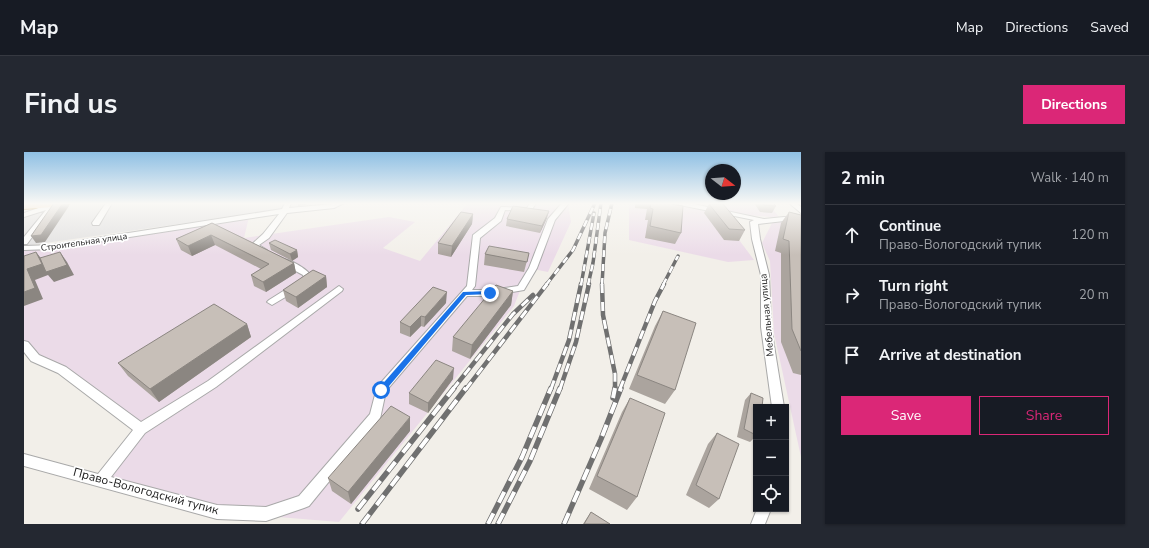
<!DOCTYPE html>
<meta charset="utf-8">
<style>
body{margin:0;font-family:"Nunito Sans",sans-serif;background:#242831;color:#f1f3f6}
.controls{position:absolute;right:12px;bottom:12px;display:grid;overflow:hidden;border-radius:0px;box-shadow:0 1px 3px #0004}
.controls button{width:36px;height:36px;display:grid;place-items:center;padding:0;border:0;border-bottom:1px solid #363941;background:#171b24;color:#f1f3f6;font:20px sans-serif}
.compass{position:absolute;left:681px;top:12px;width:36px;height:36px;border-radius:50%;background:#171b24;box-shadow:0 1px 3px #0004;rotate:107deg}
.stop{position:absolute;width:12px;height:12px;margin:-9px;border:3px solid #1a73e8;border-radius:50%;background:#fff}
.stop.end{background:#1a73e8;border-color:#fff;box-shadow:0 1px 4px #0008}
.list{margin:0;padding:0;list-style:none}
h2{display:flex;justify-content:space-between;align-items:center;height:52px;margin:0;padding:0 16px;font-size:17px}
h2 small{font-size:13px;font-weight:400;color:#9ea1a6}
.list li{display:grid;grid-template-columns:26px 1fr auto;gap:12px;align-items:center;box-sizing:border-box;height:60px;padding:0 16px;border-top:1px solid #363941}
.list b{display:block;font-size:15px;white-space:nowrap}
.list p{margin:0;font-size:13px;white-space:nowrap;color:#9ea1a6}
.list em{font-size:13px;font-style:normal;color:#9ea1a6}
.actions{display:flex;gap:8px;padding:12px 16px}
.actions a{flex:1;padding:9px 0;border:1px solid #db2777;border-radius:0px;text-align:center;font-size:14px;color:#db2777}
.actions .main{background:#db2777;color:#fff}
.icon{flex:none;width:22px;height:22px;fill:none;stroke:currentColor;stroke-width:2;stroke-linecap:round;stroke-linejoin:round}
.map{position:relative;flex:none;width:777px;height:372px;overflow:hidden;border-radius:0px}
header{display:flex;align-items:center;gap:24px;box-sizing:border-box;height:56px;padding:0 20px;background:#171b24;border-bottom:1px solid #363941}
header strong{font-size:19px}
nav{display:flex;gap:22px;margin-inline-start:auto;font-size:14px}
.intro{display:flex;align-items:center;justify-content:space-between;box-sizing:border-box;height:96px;padding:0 24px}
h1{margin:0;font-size:28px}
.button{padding:10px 18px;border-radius:0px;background:#db2777;color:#fff;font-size:14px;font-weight:700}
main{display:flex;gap:24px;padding:0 24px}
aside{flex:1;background:#171b24;border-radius:0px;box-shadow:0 1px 3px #0004}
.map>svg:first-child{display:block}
.residential{fill:#e0dfdf}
.industrial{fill:#ebdbe8}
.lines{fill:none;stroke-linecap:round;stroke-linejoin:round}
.minor-casing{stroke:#a9a9a9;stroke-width:2}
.major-casing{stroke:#a06b00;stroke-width:2}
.minor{fill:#fff;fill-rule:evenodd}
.major{fill:#fcd6a4;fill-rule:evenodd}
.rail-far2-casing{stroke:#707070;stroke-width:3.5}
.rail-far1-casing{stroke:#707070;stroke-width:4.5}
.rail-casing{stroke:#707070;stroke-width:5.5}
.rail-far2{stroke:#fff;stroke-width:2.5;stroke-dasharray:7;stroke-linecap:butt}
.rail-far1{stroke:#fff;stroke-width:3;stroke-dasharray:9;stroke-linecap:butt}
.rail{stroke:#fff;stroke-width:4;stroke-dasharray:12;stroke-linecap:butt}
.wall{fill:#aba49e}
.shaded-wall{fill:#8b8681}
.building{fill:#c7bfb8;stroke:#8b8681}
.route{fill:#1a73e8}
.labels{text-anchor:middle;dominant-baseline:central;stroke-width:3.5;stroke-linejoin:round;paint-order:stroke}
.far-street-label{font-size:9px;fill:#222;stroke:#fff}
.street-label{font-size:10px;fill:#222;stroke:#fff}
.near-street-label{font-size:12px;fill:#222;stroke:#fff}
</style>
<header>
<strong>Map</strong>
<nav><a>Map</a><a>Directions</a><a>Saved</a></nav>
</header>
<div class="intro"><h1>Find us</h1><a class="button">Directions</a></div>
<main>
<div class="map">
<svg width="777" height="372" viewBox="0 0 777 372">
<rect width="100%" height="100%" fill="#f2efe9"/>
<path class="residential" d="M58,51H302L0,94V65L33,54Z"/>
<path class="industrial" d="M444,51H544L547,70L524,120L509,117L497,136L490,154L315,370L193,360L77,328L117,277L0,193V98L225,65L220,86L365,65L391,70L359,96L396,109Z
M605,51H647L692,57L730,108L704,110L605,88Z
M697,51H744L756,66L704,61Z
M761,69L777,71V305L750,181L746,109L738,91L748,71Z"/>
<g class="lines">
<defs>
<path id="minor" d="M29,51L32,53L31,54L3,92H0V85L22,58L0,65V61Z
M82,51H88L75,73H69L68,71Z
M261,51H267L265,56L320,51L310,56L263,61L245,86L235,93L243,98L239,100L226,94L239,82L255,62L28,97L0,98V94L28,93L258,57Z
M506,51H512L507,59L481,58L477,69L456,86L451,134L448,138H466L494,134L505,116L524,67L538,51H545L531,68L513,116L500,138L466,144H443L362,239L356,267L285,354L280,356L242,369L193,367L0,314V302L74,322L109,278L34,221L7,209L0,200V189L4,190L15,203L42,215L117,270L184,229L315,134L319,137L318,139L192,235L121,281L87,325L193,353L242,355L275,344L346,262L353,235L443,134L449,83L471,66L477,55L503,56Z
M653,51H665L740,67L760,65L777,66V70L760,69L734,72L736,87L745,123L747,175L760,255H748L737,175V123L728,87L726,70L730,68L656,53Z
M765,51H772L777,55V61Z
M257,107C265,106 286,118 288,126L285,131L248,153L243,150L245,148L280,126L279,123L257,111Z
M733,357H747L741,372H727Z"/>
<path id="major" d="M0,51H46L42,54L0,57Z"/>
</defs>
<use href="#minor" class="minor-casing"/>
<use href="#major" class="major-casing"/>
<use href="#minor" class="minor"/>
<use href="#major" class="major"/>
<defs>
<path id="rail-far2" d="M522,133L549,98L571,51
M557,133L570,61
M564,133L569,111L577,51
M578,133L581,81L588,51
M639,133L654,104"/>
<path id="rail-far1" d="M578,132L579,163L591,222V237
M429,237L489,162L509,143
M442,237L523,132
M527,237L545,188L557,132
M536,237L552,190L565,132
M596,237L631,149L640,132"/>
<path id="rail" d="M589,246L591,236
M334,357L430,236
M338,372L442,236
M464,372L498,305L527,236
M474,372L506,309L536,236
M540,372L577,287L597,236"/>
</defs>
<use href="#rail-far2" class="rail-far2-casing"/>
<use href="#rail-far1" class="rail-far1-casing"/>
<use href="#rail" class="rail-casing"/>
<use href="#rail-far2" class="rail-far2"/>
<use href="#rail-far1" class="rail-far1"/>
<use href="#rail" class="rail"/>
</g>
<path class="wall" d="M274,51H282V53L274,54Z
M611,51H647L657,81L651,92L621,86L624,68H621L623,57L611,56Z
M730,51H749L752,54L748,61L736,60Z
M685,52L721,78L715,89L700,88L680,61Z
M765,60L777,63V223L769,221L757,190V101L751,99L757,71Z
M449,62L448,72L427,105L414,102V91Z
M523,66L516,81L482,74L483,67Z
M188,71L270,111L272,121L242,140L230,134L227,123L237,117L191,93L168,104L157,98L152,87Z
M245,91L273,98L274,105L268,109L247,98Z
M505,101L500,120L460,113L461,102Z
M302,124L303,135L274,156L262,149L259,138Z
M489,139L487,153L446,207L428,199L429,185Z
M422,151L400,175L397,174L386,185L376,181V170Z
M639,159L651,238L641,252L605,237L631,174Z
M223,172L227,185L135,250L104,224L94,211Z
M429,227L404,261L385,252V241Z
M727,241L732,255V284L726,290L713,285L721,248Z
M606,246L613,345L603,358L565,337L598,260Z
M386,279L327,352L308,339L304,326Z
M693,281L695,347L685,356L662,343L684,292Z
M567,360L586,372H559Z"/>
<path class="shaded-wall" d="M39,51H44L45,54L21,90L12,91L7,84Z
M525,59L523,66L516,81L518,74Z
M449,62L448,72L427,105L428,94Z
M187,83L191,93L168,104L164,94Z
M273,98L274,105L268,109L266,102Z
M12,100L20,110L36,100L43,110L50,123L30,130L24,123L11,128L19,147L0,154V140L3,117Z
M270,111L272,121L242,140L239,130Z
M302,124L303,135L274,156L272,145Z
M489,139L487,153L446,207L448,193Z
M423,140L422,151L400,175L401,165Z
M397,164V174L386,185V175Z
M223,172L227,185L135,250L126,237Z
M430,216L429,227L404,261V251Z
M386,265V279L327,352L324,340Z"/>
<path class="building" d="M30,51H39L17,83L7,84Z
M627,51H647V52L659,54L657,81L626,74L629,57L626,56Z
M739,51H749L752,54L740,53Z
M685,52H699L721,78L705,77Z
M489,54L525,59L518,74L483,67Z
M437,60L449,62L428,94L414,91Z
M765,60L777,63V199L768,177L765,89L759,87Z
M188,71L270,111L239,130L227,123L245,112L187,83L164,94L152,87Z
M251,88L273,98L266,102L245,91Z
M465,94L505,101L503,110L461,102Z
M12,100L18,112L3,117L11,136L0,140V104Z
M36,100L43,113L22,120L16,106Z
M289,118L302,124L272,145L259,138Z
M472,133L489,139L448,193L429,185Z
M409,135L423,140L401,165L397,164L386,175L376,170Z
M190,152L223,172L126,237L94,211Z
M639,159L672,171L651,238L613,223Z
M412,208L430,216L404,251L385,241Z
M727,241L739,246L738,255H732V283L720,277Z
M606,246L641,261L613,345L573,324Z
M367,254L386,265L324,340L304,326Z
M693,281L715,292L695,347L672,333Z
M567,360L586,372H560Z"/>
<linearGradient id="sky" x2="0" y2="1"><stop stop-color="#8fc0e4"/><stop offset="0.5" stop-color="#f9f8f5"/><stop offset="1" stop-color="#f9f8f5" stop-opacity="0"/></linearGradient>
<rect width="777" height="103" fill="url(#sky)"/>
<path class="route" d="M466,139H468V142L442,143L360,240H355V236L439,140Z"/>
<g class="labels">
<g class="far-street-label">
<text transform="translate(60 90) rotate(-8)">Строительная улица</text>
</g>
<g class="street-label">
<text transform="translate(743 163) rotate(-95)">Мебельная улица</text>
</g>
<g class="near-street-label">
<text transform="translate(122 339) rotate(15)">Право-Вологодский тупик</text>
</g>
</g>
</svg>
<div class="controls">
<button>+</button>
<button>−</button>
<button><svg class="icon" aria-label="locate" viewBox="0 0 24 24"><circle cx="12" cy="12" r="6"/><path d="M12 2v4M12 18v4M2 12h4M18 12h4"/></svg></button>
</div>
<svg class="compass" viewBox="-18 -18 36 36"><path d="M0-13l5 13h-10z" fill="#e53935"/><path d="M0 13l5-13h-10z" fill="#9ea1a6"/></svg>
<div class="stop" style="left:357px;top:238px"></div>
<div class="stop end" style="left:466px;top:141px"></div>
</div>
<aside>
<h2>2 min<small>Walk · 140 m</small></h2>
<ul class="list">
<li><svg class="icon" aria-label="ahead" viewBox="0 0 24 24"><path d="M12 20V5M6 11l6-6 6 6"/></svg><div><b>Continue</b><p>Право-Вологодский тупик</p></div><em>120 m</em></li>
<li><svg class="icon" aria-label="right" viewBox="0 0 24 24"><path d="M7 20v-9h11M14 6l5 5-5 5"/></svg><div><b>Turn right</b><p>Право-Вологодский тупик</p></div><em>20 m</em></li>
<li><svg class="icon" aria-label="arrive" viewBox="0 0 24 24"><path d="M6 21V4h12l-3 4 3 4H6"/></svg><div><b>Arrive at destination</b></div></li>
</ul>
<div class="actions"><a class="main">Save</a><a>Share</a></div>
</aside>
</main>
